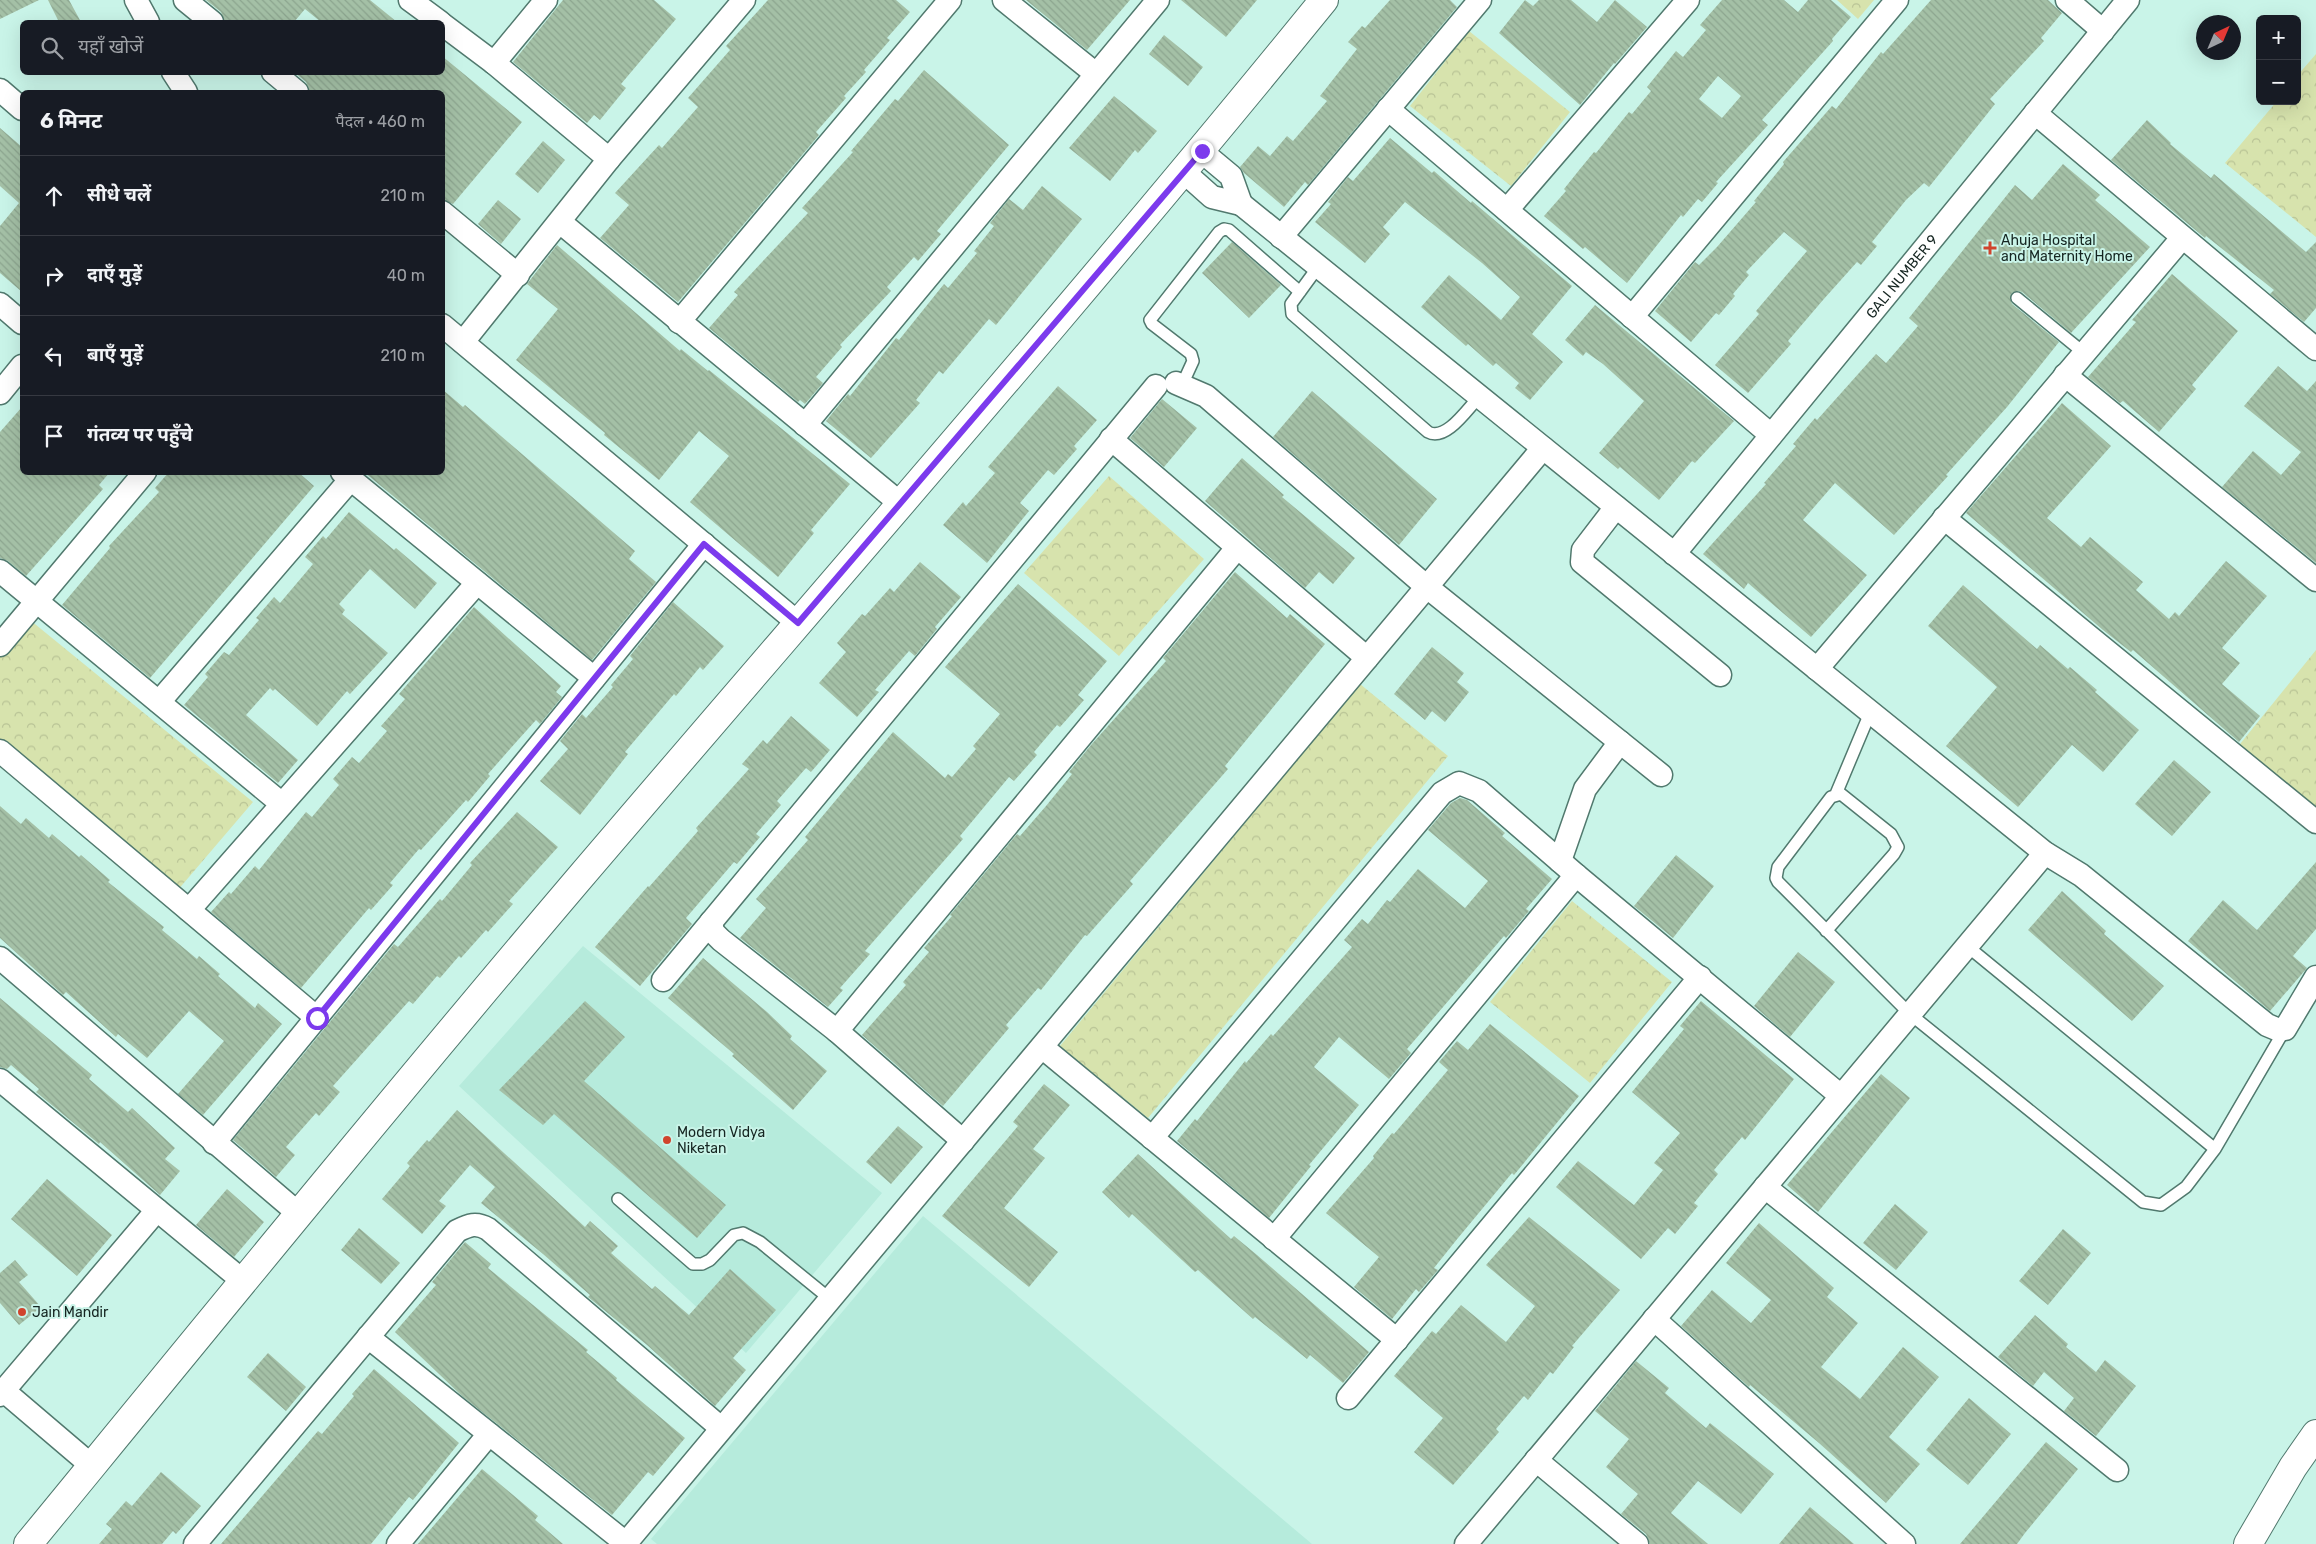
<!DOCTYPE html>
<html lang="hi">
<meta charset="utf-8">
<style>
body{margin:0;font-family:Rubik,"Noto Sans Devanagari",sans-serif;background:#242831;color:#f1f3f6}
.controls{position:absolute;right:15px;top:15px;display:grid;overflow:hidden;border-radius:8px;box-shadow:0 5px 20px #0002}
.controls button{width:45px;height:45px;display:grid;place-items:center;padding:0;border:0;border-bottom:1px solid #363941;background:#171b24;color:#f1f3f6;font:25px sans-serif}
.compass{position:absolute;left:2196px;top:15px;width:45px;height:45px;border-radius:50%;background:#171b24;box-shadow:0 5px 20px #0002;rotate:44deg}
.stop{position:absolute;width:15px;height:15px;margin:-11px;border:4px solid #7c3aed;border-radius:50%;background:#fff}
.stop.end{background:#7c3aed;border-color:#fff;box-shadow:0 1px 5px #0008}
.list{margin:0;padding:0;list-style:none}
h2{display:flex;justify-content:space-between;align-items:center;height:65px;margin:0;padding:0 20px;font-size:21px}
h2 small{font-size:16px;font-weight:400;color:#9ea1a6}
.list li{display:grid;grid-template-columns:32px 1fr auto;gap:15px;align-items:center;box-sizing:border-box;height:80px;padding:0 20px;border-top:1px solid #363941}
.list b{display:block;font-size:19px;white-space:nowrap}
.list em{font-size:16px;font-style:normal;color:#9ea1a6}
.icon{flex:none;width:28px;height:28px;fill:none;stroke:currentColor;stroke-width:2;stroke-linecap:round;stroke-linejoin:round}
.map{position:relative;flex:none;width:2316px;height:1544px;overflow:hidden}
.search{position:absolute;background:#171b24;box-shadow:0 5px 20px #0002;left:20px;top:20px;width:425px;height:55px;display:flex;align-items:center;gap:12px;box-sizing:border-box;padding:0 18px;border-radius:8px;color:#9ea1a6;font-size:19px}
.panel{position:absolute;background:#171b24;box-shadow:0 5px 20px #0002;left:20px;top:90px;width:425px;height:385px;border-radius:8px}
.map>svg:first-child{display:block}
.built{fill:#b6ebdc}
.park{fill:url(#park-crowns)}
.building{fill:url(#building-back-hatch);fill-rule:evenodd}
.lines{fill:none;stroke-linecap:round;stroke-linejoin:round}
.service-casing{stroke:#51796e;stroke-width:14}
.minor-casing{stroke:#51796e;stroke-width:25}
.tertiary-casing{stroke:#51796e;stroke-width:30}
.service{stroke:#fff;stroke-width:11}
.minor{stroke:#fff;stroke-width:22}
.tertiary{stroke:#fff;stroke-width:28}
.route{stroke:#7c3aed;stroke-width:6}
.poi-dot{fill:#d0442d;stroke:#c9f4e8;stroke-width:2}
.labels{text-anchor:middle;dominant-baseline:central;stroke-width:4;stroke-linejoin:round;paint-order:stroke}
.poi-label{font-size:14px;fill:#152521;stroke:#c9f4e8;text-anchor:start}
.street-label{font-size:14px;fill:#152521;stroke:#c9f4e8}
</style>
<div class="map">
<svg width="2316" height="1544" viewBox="0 0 2316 1544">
<defs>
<pattern id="park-crowns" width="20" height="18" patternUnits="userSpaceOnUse" patternTransform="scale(1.25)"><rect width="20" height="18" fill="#d7e3ad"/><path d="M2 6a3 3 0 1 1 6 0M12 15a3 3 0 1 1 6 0" fill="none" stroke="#b8c395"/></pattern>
<pattern id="building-back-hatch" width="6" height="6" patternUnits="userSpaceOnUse" patternTransform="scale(1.25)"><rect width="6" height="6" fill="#a4c0a6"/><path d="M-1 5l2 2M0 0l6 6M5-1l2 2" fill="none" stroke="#8ca58f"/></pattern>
</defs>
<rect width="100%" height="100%" fill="#c9f4e8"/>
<path class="built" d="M583,946L882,1193L746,1353L459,1086Z
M923,1216L1312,1544H657L651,1539Z"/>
<path class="park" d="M1837,0H1874L1858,19Z
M1469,31L1570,112L1511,186L1410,106Z
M2316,54V237L2225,163L2277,101H2297V76Z
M1109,476L1204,559L1119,656L1024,573Z
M30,620L253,802L177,891L0,745V656Z
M2316,650V818L2236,749Z
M1360,684L1448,756L1148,1118L1060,1046Z
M1572,901L1672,982L1590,1083L1490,1002Z"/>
<path class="building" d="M0,0H39L0,19Z
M48,0H69L81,22H59Z
M206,0H370L397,22H321L305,9L294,22H225L221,12Z
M563,0H654L676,19L621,84L626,88L600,120L594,115L587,123L513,62Z
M768,0H896L910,12L887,38L890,40L864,70L866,72L844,96L846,98L816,132L819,135L678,302L600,238L629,205L615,193L659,145L662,148L698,107L688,98L730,50L726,46Z
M1026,0H1130L1087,50Z
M1181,0H1257L1226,37Z
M1390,0H1450L1457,7L1308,185L1305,182L1284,207L1244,173L1240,167L1258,146L1270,156L1287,136L1293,141L1327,101L1320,96L1357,49L1348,42L1362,26L1365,28Z
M1525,0L1533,6L1539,0H1571L1597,22L1615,0L1647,27L1615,64L1614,63L1580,105L1499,33Z
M1722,0H1784L1798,12L1808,0H1831L1851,17L1832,39L1833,41L1762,120L1768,125L1716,182L1718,183L1702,202L1698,199L1683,217L1681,215L1627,283L1585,247L1583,249L1544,216L1566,191L1564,189L1580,169L1594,152L1596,153L1629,112L1632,114L1651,91L1647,87L1676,51L1683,57L1706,30L1700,25ZM1718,76L1741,96L1722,118L1699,99Z
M1931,0H2048L2062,13L2041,38L2044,41L1990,99L1995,104L1929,187L1924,183L1906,200L1872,242L1877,246L1861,265L1857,262L1823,300L1788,341L1791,344L1748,393L1715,365L1759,314L1756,311L1807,251L1784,232L1746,272L1749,275L1733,294L1735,296L1719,315L1716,313L1691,342L1655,311L1695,262L1699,265L1717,247L1756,202L1754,201L1784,164L1783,162L1832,106L1836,109L1881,52L1883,54Z
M1164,35L1203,67L1188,86L1149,54Z
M442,56L522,122L453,204L442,199V92H310L306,82L294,72H442Z
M924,70L1009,145L937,231L941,234L918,261L914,257L887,287L891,291L840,345L842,347L816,377L823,383L805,404L800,400L798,402L709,328L738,295L734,292L808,213L802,208L853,152L851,151L895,99L898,101Z
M1114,96L1157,131L1138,153L1135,150L1110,181L1069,148Z
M2147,120L2171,143L2170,144L2211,178L2214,174L2306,252L2316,242V308L2304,322L2270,294L2274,290L2206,236L2205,238L2111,160Z
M0,128L22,147V292L0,273V226L19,203L0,186Z
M1390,138L1432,173L1434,171L1471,203L1472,201L1572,286L1532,334L1563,362L1530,400L1515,388L1519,383L1496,363L1493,366L1468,344L1466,346L1421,307L1449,275L1501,320L1520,297L1482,263L1405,202L1383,227L1390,234L1365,263L1315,222L1331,204L1328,202L1348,177L1353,181Z
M543,141L565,160L538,193L515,174Z
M2063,164L2100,195L2095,200L2150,247L2071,333L2022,292L2018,291L2012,293L2010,297L2012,304L2059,342L2007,407L1946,475L1948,476L1894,535L1835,483L1803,520L1867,575L1811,637L1748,583L1744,589L1703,554L1766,484L1764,483L1796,446L1793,444L1815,418L1817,420L1876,354L1886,363L1918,326L1909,318L2015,185L2032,200Z
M1042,186L1082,219L996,325L989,319L943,374L939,371L916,400L920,403L871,458L826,421L848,394L850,396L896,338L899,340L944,284L948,288L977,253L974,251L994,226L990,223L1009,199L1023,210Z
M498,200L521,219L501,244L478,224Z
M1232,242L1281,285L1249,318L1202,273Z
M557,245L680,351L681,349L708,371L709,370L850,484L811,530L814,533L778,577L690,502L729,456L699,431L659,480L604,435L605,433L516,360L558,309L527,284Z
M2172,274L2238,331L2192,385L2196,389L2159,432L2123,401L2120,403L2088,377L2136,322L2132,320Z
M1595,305L1734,421L1695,463L1692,461L1659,500L1620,467L1618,469L1599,453L1644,401L1603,364L1586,352L1583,356L1565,340Z
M2278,366L2307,391L2316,381V563L2222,487L2253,451L2281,475L2301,452L2244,406Z
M1058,386L1097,420L1074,446L1077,449L1054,475L1048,470L1020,503L1029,511L987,563L943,525L963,502L966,506L995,473L988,467Z
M442,389L463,407L465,405L635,551L629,559L656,582L592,660L364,472H442Z
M1312,391L1437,499L1399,545L1273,437Z
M1162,399L1197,428L1164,467L1130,438Z
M2062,403L2111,446L2047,518L2081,547L2090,537L2143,582L2136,590L2169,619L2175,612L2179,616L2226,561L2267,596L2222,648L2240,663L2222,684L2260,716L2239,742L2133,650L2131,652L2103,630L1966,513Z
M22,407V472H110L99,485L103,489L26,576L8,561L0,558V432Z
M1242,458L1284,495L1282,497L1355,558L1333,584L1319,572L1305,588L1205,501Z
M169,472H298L314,486L150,678L62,605L110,548L109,546L159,492L155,488Z
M349,512L394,550L396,548L437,583L415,609L370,569L339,604L345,610L342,614L388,653L350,694L347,691L317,726L275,689L273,691L270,688L246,715L298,760L278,783L184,705L208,677L205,674L224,652L229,655L259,620L256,618L274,597L280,603L313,564L305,557L323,536L326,539Z
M920,562L961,597L935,627L937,629L915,656L909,651L875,690L879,692L857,717L819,683L846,652L837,643L862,614L865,616L890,588L894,592Z
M1235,572L1287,618L1290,614L1325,644L1225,766L1228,769L1130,881L1133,884L1087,936L1085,935L1041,990L1038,988L1006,1025L1009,1028L943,1106L862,1035L906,985L903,982L929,952L924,948L952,916L950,915L1017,834L1020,836L1046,806L1072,774L1069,772L1091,745L1166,661L1163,658Z
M1018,584L1107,661L1078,695L1084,700L1060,727L1057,725L1034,752L1037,755L1014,781L1009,777L960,836L963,839L865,951L870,954L840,988L843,990L828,1007L740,938L766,908L756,899L808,840L805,837L893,732L945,778L948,774L952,777L976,749L973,746L1000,714L945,667Z
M1963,585L2037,649L2040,645L2068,669L2070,667L2097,690L2095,692L2139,730L2103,772L2072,745L2018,807L1946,746L1997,687L1928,626Z
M673,602L724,646L703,670L700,667L676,696L674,694L625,752L628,754L580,815L540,781L568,749L560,741L582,714L586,718L613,687L611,685L633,659L630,656Z
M474,607L561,686L556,692L562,697L540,724L536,720L518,740L488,774L490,776L468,802L466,800L421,850L419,849L390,883L393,885L371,910L369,908L301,988L211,912L229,892L231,894L255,866L259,870L306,812L312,817L339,785L333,779L352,757L359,763L387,731L381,726L405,699L399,694Z
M1432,647L1464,673L1457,682L1469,692L1445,722L1432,711L1425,720L1394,694Z
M791,716L830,750L811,772L806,768L777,801L781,805L756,834L760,837L737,864L734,862L686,918L692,924L640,986L595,947L648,886L649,887L671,862L698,831L696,828L749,769L742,764L763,740L767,744Z
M2174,760L2211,792L2172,836L2135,804Z
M1460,798L1467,800L1505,833L1502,836L1552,879L1526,909L1529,911L1506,938L1504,936L1407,1049L1411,1053L1389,1079L1339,1037L1314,1067L1359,1105L1309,1165L1311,1166L1269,1218L1177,1141L1195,1119L1197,1121L1245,1061L1246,1063L1271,1034L1273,1036L1352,947L1344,940L1362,919L1368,924L1387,900L1390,902L1418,869L1465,908L1488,881L1428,830L1451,803Z
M0,806L21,824L26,818L49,838L52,834L79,857L81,855L110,880L108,882L164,927L162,930L197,959L199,956L220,974L218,976L255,1008L258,1003L282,1024L203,1115L178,1094L224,1041L189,1011L147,1058L118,1034L116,1037L66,992L63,995L0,938Z
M517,812L558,847L509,901L513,904L488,932L486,930L461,958L459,956L440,978L437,976L413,1004L409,1001L333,1086L340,1092L319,1116L316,1113L286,1147L295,1155L276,1177L233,1140L394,944L398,947L440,899L442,901L472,865L470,863Z
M1676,855L1714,886L1673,938L1634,906Z
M2316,862V929L2293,956L2307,968L2270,1011L2188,941L2223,900L2257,930Z
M2062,891L2106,931L2104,934L2164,986L2132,1021L2028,930Z
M1798,952L1835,982L1790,1037L1754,1006Z
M703,958L767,1012L792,1036L790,1039L827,1071L793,1110L732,1056L734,1054L668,998Z
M0,998L92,1075L89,1079L128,1112L132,1108L175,1148L165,1159L180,1171L160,1195L100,1142L99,1144L36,1092L39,1089L11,1065L7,1069L0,1067Z
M585,1001L625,1037L584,1081L726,1205L697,1238L554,1114L543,1125L499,1090Z
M1701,1001L1794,1079L1745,1140L1742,1137L1714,1170L1718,1174L1694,1203L1698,1206L1675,1234L1668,1228L1641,1259L1556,1187L1578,1161L1634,1205L1663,1170L1654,1163L1680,1133L1632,1092L1684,1029L1680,1026Z
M1490,1024L1579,1096L1514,1175L1512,1173L1458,1238L1434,1268L1438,1270L1419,1292L1416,1289L1392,1319L1354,1287L1379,1257L1326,1213L1374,1158L1373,1156L1392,1133L1394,1134L1448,1070L1439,1062L1457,1041L1468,1050Z
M1881,1074L1910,1098L1818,1212L1787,1185Z
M1044,1084L1070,1105L1033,1149L1045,1158L1004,1208L1058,1252L1029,1287L942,1216L1018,1126L1013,1122Z
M457,1110L585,1227L590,1221L618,1246L611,1253L652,1289L655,1286L689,1315L730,1269L776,1310L733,1358L746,1370L715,1406L647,1345L588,1297L590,1295L543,1254L481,1203L495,1187L470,1165L439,1201L446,1206L422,1234L382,1199L410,1166L407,1163L427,1140L429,1142Z
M898,1126L923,1147L891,1184L866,1162Z
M1138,1154L1231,1239L1234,1236L1257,1255L1369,1352L1343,1383L1310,1355L1307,1359L1255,1317L1253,1319L1198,1270L1195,1272L1132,1214L1129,1218L1102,1192Z
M47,1179L112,1235L77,1276L11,1219Z
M227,1189L264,1222L234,1257L196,1225Z
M1895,1204L1928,1232L1896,1270L1863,1243Z
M1529,1217L1620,1290L1572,1346L1574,1347L1553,1374L1550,1372L1528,1400L1524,1396L1496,1429L1499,1432L1453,1485L1414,1452L1443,1418L1394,1376L1432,1331L1436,1334L1461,1305L1506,1342L1535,1306L1486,1265Z
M1759,1223L1834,1288L1827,1297L1858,1323L1821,1367L1860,1399L1903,1347L1939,1377L1889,1437L1920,1464L1886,1503L1819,1443L1750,1385L1749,1387L1681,1326L1712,1290L1751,1323L1771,1300L1726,1263Z
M359,1228L400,1263L381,1284L341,1250Z
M2063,1229L2091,1253L2048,1305L2019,1281Z
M465,1242L491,1264L488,1268L588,1350L586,1352L617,1378L616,1380L685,1438L653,1476L648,1472L612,1515L462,1396L395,1332L436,1285L432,1282Z
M15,1260L28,1275L19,1282L41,1307L19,1325L0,1303V1273Z
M2035,1315L2068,1344L2066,1347L2096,1372L2105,1360L2136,1386L2096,1436L2064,1411L2074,1398L2044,1372L2033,1386L1998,1357Z
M268,1353L306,1387L286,1411L247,1377Z
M1636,1361L1669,1388L1665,1393L1706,1428L1710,1423L1774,1474L1741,1514L1698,1481L1671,1513L1708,1544H1650L1646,1534L1621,1514L1638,1494L1606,1467L1629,1439L1595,1411Z
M374,1369L459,1443L413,1500L409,1497L371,1544H221L318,1431L322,1434L354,1396L352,1394Z
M1969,1398L2011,1434L1968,1485L1926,1450Z
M2046,1442L2078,1469L2025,1533L2017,1544H1960Z
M482,1469L538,1516L535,1520L563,1544H418Z
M161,1472L201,1506L176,1534L173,1531L162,1544H99L112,1529L106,1524L126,1501L132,1506Z
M1810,1507L1854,1544H1779Z"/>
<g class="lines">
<defs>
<path id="service" d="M1318,267L1291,304L1292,314L1428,432C1446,442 1468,408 1479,397
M2017,298L2084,353
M1182,385L1193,361L1191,354L1152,324L1150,320L1219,232L1224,229L1229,230L1300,292
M1836,794L1870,713
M1826,931L1894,854L1898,847L1891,834L1841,794L1831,797L1778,867L1776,878L1778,882L1910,1014L2143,1202L2161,1205L2186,1187L2215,1149L2285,1029
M1967,946L2215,1149
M618,1199L693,1264H702L710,1260L734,1235L743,1233L760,1242L830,1299"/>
<g id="minor">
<path d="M136,0L148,22"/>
<path d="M185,0L212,22"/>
<path d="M410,0L440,22"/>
<path d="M1004,0L1096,74"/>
<path d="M2067,0L2103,31"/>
<path d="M442,24L494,63L609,159"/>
<path d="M494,63L546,0"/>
<path d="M173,72L186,92"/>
<path d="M273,72L297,92"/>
<path d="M0,90L22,109"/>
<path d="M1388,109L1771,435"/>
<path d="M2035,113L2316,349"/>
<path d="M1184,172L1212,197L1241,204L1231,176L1201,151"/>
<path d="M1241,204L2045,853L2081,875L2267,1025L2279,1030L2285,1029L2316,977"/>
<path d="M1507,210L1688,0"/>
<path d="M442,212L518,275"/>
<path d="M560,222L901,504"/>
<path d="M1281,237L1480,0"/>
<path d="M0,304L22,323"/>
<path d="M1632,317L1897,0"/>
<path d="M679,322L950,0"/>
<path d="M442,325L798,623"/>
<path d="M463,342L609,159L744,0"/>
<path d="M2065,375L2316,580"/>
<path d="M1176,383L1206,396L1427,587L1661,775"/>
<path d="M0,393L22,366"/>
<path d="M805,425L1158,0"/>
<path d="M1111,439L1367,658"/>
<path d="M342,472L594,678"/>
<path d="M1616,507L1583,550L1582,562L1720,675"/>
<path d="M1944,518L2316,822"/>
<path id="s1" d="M1674,554L2128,0"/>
<path d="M0,571L282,804"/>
<path d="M0,645L145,472"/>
<path d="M1817,669L2182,238"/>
<path d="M159,702L350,480"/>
<path d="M0,751L317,1018"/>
<path d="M1560,861L1585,789L1620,742"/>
<path d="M189,910L477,583"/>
<path d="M711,922L713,932L721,940L837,1031L963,1141"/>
<path d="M0,958L299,1214"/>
<path d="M663,980L1156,386"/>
<path d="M837,1031L1237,548"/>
<path d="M1042,1047L1397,1340"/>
<path d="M0,1080L243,1281"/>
<path d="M1152,1138L1442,793L1459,783L1479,791L1576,875L1841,1096"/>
<path d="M214,1143L704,544"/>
<path d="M1765,1187L2117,1470"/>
<path d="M1274,1239L1576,875"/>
<path d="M1654,1319L1904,1544"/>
<path d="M368,1337L627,1544"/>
<path d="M4,1391L92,1466"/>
<path d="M0,1395L157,1210"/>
<path d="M1348,1398L1700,977"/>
<path d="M1536,1460L1637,1544"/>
<path d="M626,1543L1543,448"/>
<path d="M195,1544L457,1231C469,1225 476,1222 488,1229L721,1428"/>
<path d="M398,1544L489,1434"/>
<path d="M1466,1544L2045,853"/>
</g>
<path id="tertiary" d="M28,1544C210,1322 391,1100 577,881C827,588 1081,299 1324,0
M2248,1544L2293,1467L2316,1434"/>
</defs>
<use href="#service" class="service-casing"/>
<use href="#minor" class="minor-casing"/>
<use href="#tertiary" class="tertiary-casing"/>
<use href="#service" class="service"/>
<use href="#minor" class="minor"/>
<use href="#tertiary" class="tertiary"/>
</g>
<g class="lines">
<path class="route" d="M317,1018L704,544L798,623L1202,151"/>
</g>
<g class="poi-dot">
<path d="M1987.5 240.5h5v5h5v5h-5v5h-5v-5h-5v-5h5z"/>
<circle cx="667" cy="1140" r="5"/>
<circle cx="22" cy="1312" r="5"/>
</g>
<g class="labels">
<g class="poi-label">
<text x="2001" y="240">Ahuja Hospital<tspan x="2001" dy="16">and Maternity Home</tspan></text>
<text x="677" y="1132">Modern Vidya<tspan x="677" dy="16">Niketan</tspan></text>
<text x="32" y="1312">Jain Mandir</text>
</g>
<g class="street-label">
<text stroke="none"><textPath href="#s1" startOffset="359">GALI NUMBER 9</textPath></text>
</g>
</g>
</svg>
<div class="controls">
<button>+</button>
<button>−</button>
</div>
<svg class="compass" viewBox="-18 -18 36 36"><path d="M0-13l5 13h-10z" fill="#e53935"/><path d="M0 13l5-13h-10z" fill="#9ea1a6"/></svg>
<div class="stop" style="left:317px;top:1018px"></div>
<div class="stop end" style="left:1202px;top:151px"></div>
<div class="search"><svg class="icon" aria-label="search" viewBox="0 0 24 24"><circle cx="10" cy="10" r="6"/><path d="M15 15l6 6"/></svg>यहाँ खोजें</div>
<section class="panel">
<h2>6 मिनट<small>पैदल · 460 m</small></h2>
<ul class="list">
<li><svg class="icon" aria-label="ahead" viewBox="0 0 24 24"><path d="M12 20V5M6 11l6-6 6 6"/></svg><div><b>सीधे चलें</b></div><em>210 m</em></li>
<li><svg class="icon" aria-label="right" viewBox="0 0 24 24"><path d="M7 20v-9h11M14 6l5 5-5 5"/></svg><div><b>दाएँ मुड़ें</b></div><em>40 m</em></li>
<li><svg class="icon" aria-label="left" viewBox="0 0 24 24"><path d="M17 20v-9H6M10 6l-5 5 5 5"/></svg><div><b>बाएँ मुड़ें</b></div><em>210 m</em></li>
<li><svg class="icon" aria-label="arrive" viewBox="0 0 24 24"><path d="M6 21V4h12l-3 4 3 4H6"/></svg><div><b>गंतव्य पर पहुँचे</b></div></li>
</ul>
</section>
</div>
